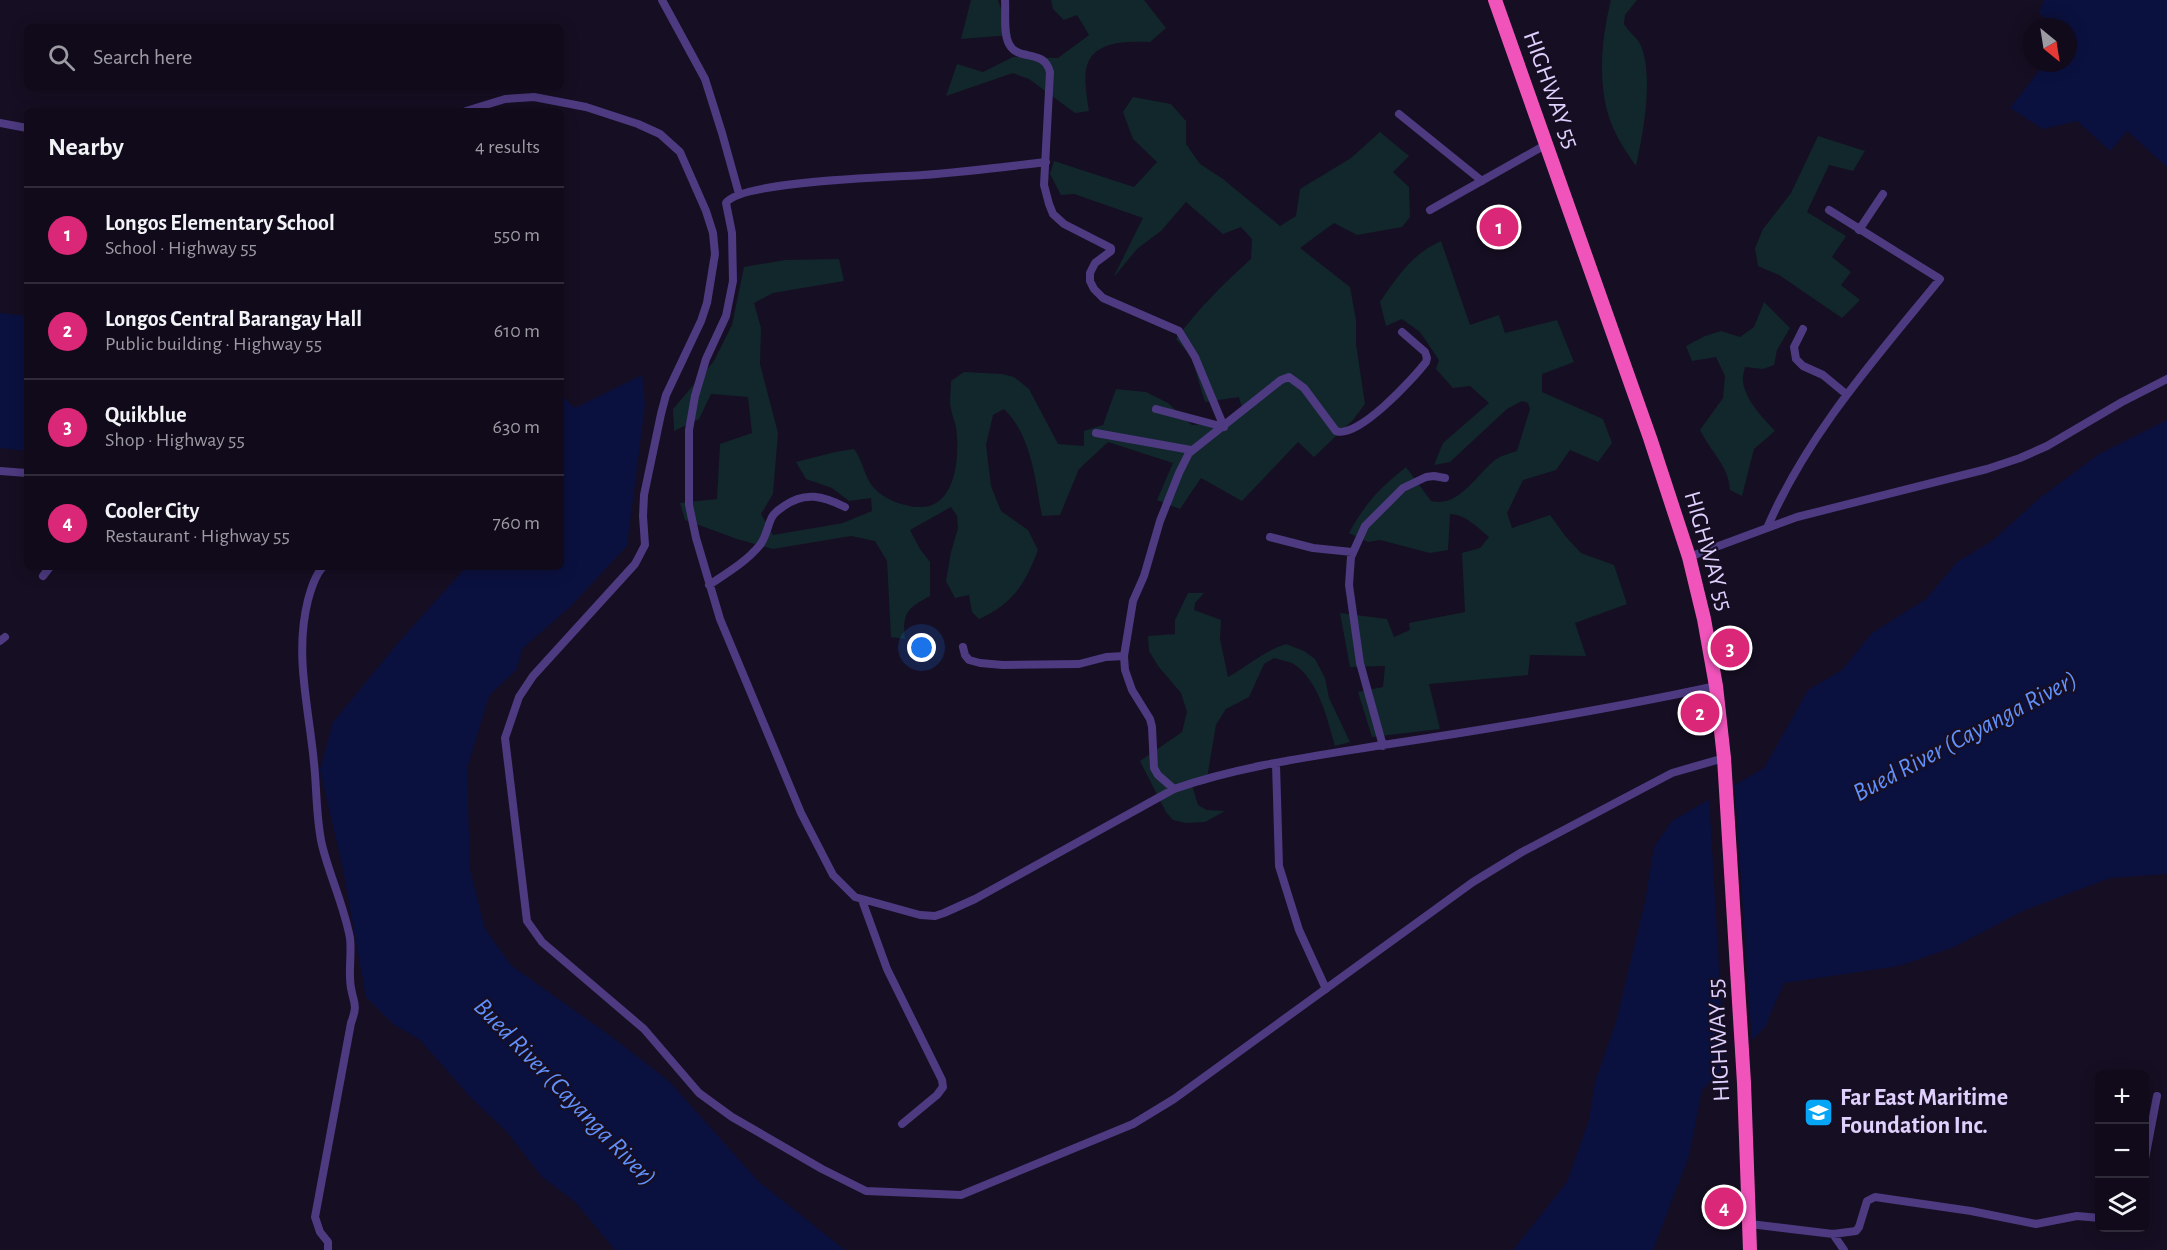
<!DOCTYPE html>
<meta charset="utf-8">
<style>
body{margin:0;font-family:"Alegreya Sans",sans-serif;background:#191323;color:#f1f3f6}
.controls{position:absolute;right:18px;bottom:18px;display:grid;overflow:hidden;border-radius:9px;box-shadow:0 3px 15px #0003}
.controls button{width:54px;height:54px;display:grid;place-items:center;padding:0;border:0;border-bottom:2px solid #302b39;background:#100a1a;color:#f1f3f6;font:30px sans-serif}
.compass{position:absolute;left:2023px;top:18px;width:54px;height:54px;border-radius:50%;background:#100a1a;box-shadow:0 3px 15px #0003;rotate:150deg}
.you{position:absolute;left:922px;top:648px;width:21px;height:21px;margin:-15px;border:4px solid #fff;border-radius:50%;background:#1a73e8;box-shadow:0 0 0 9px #1a73e833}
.badge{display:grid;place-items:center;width:39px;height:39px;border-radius:50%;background:#db2777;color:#fff;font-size:20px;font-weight:700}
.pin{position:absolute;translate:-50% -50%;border:3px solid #fff;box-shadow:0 2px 6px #0006}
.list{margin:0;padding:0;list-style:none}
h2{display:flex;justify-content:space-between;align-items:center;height:78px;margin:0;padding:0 24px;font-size:26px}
h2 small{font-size:20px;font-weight:400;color:#9c9aa2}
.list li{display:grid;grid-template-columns:39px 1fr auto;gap:18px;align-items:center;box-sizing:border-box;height:96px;padding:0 24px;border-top:2px solid #302b39}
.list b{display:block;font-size:22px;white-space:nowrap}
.list p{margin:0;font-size:20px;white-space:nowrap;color:#9c9aa2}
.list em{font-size:20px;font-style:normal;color:#9c9aa2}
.icon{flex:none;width:33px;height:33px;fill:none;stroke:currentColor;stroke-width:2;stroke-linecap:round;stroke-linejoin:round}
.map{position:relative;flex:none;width:2167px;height:1250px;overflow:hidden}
.search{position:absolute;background:#100a1a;box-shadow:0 3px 15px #0003;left:24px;top:24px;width:540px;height:66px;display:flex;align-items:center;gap:15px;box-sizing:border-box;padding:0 21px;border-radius:9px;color:#9c9aa2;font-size:22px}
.panel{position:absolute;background:#100a1a;box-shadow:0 3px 15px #0003;left:24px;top:108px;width:540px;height:462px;border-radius:9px}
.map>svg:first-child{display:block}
.green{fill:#11272c}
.water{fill:#0b113f}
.pier{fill:#160e22}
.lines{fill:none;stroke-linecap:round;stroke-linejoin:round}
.minor{stroke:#4d3a80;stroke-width:8}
.trunk{stroke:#f054ba;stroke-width:14}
.labels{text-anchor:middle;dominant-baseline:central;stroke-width:4.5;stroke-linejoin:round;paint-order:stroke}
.street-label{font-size:24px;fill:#e0d0fe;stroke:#160e22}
.poi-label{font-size:24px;font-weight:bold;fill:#e0d0fe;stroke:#160e22;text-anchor:start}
.water-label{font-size:26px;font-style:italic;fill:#6190fb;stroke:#160e22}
</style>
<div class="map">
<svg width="2167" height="1250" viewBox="0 0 2167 1250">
<rect width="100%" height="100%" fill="#160e22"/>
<path class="green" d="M971,0H998L1011,35L961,39Z
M1051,0H1144L1166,28L1150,42C1127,41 1092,40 1086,69C1084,82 1087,98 1089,111L1075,113L1029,79L1013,73L946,96L957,64L983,72L1013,57L1058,58L1089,35L1077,15L1064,20L1053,9Z
M1611,0H1637L1625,15L1624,24C1628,31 1635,36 1639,42C1655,70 1643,136 1636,166C1628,155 1620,143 1614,130C1596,91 1601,40 1611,0Z
M1133,97L1171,104L1186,121V144L1200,164L1223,179L1280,226L1296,216L1300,189L1351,158L1380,132L1409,156L1393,172L1409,187L1410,217L1402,227L1357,235L1334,223L1300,248L1350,287L1356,320V344L1365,404L1353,420L1314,457L1298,442L1242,501L1201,478L1180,509L1157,500L1173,463L1108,442L1079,469L1060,515L1042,516C1035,480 1032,436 1004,409L993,415L986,445L991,486L1001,511L1028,530L1038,550C1025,584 1013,604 979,619L972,612L969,595L955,598L946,581L951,552L958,528L957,516L951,507L910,530L920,549L930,562V596C908,608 902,612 905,639L891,637L887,561L875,541L851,536L773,549L737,539L685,520L680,503L717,499L720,444L752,433L748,397L711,394L699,419L674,431L673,409L714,361L732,325L744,267L785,260L839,259L844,281L773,293L754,303L761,328L760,364L778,433L773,494L761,514L773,535L843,523L872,511L871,498L849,501L832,488L806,479L796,462L835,452L854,449C864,462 864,479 876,490C885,499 905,507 918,507C957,509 960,455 956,427C954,419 951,412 950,404C950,397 951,389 951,381L964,372L1002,374L1014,377L1029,389L1058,444L1084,446V431L1103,425L1116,389L1146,392L1168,403L1192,425L1226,422L1242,408L1239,397L1205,402L1191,356L1176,339C1197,310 1224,283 1251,259L1252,239L1241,227L1223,234L1186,202L1161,231L1137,249L1113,278L1143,218L1074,194L1061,195L1050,174L1054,161L1134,187L1157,162L1133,139L1123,112Z
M1818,136L1865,151L1853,171L1829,165L1807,212L1846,236L1832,257L1851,272L1841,285L1860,300L1842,318L1779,275L1758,266L1755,248L1763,229L1791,193Z
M1441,241L1470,325L1499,315L1505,333L1557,320L1574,362L1542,374V392L1603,419L1612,443L1598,462L1570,450L1556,470L1523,480L1507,513L1512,528L1550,515L1566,537L1581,553L1614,565L1627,604L1575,623L1586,656L1530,655L1528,675L1429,684L1440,729L1372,737L1358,692L1383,687L1385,666L1350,667L1340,613L1387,619L1394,637L1410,630L1409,623L1465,612L1462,553L1480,548L1489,537C1477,527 1466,515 1450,514L1448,550L1430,553L1380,540L1368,542L1349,533C1367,501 1378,490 1406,467L1431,501C1461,508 1477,472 1498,458C1503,455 1511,453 1517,451L1530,409L1528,403L1522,401L1507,409L1450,462L1434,465L1443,443L1489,403L1470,386L1453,388L1436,369L1439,360L1420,332L1402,319L1386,326L1380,302C1397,277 1413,253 1441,241Z
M1764,302L1790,328L1777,350L1774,365L1763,369L1745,367C1744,372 1742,378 1743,382C1746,401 1763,418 1775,431L1754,449L1742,496L1730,490C1729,466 1710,451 1700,430L1723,398L1725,376L1716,357L1692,361L1686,346L1705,336L1721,331L1740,337L1754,327Z
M1188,593H1204L1195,603L1194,610L1221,620L1220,639L1228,677C1248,666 1264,651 1286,644L1304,651L1315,659L1325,678L1329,698L1350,742L1335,746C1327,719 1319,679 1292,663C1287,661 1280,660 1274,658L1264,664L1249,697L1226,709L1216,725L1206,784L1192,785L1198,805L1207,810L1225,811L1205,822L1186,823L1173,820L1166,812L1140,761L1182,732L1187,712L1181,693L1158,666L1149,651L1148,636L1175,634V620Z"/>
<path class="water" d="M2044,0H2167V167L2127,131L2110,151L2077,121L2043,129L2010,108L2045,63H2068V27H2057L2039,13Z
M0,313L27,316V451L0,448Z
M642,375L645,405L627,546L571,606L522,649L517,669L489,696L467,769L470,869L485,929L512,966L612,1037L669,1081L759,1182L845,1250H615L575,1202L541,1176L507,1132L471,1098L420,1040L393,1024L366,997L343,869L320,770L333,722L398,643L466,567H561V395L575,408Z
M2167,420V874L2110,878L2023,911L1954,947L1899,966L1784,983L1765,1027L1702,1090L1689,1156L1653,1250H1513L1567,1182L1589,1120L1595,1082L1616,1022L1645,902L1654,847L1672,821L1764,768L1808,690L1842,670L1872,633L1926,599L1957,562L1992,541L2041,497L2099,454Z"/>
<path class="pier" d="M1735,788L1752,1044L1725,1071L1709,796L1722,789Z"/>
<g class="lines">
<path class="minor" d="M662,0L705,79L722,133L739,194
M1005,0C1006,13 1003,33 1009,44C1018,62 1044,48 1050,72L1044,185L1049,204L1053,214L1064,224L1111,248V251L1095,263L1090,273V281L1094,289L1103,298L1179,331L1195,357L1224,427
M466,111L505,99L534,97L586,107L638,124L660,134L680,152L706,211L713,233L715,254L707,303L701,321L666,395L661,414L644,495L643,516L645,545L635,564L533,676L519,697L505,738L527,921L542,942L644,1029L699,1093L732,1117L822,1169L866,1191L961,1195L1133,1124L1174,1099L1473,882L1522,852L1672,773L1724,758
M1399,114L1482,181
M0,123L27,128
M1046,162C1005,167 964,172 923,175C892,177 739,181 726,203L732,233L733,281L726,316L706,359L695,396L689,430V505L696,538L720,619L801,813L833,875L855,897L920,915L935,916L944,913L975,899L1174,789C1239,766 1315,756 1383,745C1495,728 1606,710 1716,686
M1430,210L1547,144
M1859,230L1883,194
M1803,329L1794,347L1796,359L1803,366L1823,375L1846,394
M1156,409L1224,427
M1096,433L1191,450
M0,471L27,473
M1767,528C1808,433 1875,359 1940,279L1829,210
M1270,537L1313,548L1352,552
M1689,557L1797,517L1987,469L2020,458L2047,446L2122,402L2167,379
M323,567C315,575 311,589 308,600C294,655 309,708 314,763C317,791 316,818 322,845C330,877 344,906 350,938C352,954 348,972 351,988C354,1005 358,1004 351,1023L315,1217L320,1232L328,1242V1250
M43,576L50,567
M709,585C727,573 746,562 760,545C766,537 767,528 771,519C773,513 779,510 784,506C805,491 823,496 845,507
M0,641L5,637
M963,647L965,655L969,660L980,663L1003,665L1079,664L1106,657L1124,656
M1383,746L1360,663L1349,585L1351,557L1365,526L1403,488L1426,477L1434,476L1445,478
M1276,764L1279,866L1299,930L1326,989
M1174,789L1158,775L1154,768L1152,727L1150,719L1132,690L1125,670L1124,656L1133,601L1144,576L1160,521L1179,473L1189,453L1281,380L1289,377L1304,388L1336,431C1357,440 1414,378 1426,362L1427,358L1425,352L1402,332
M862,900L887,969L942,1080L943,1087L937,1095L902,1124
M2144,1164L2157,1096
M1750,1224L1833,1234L1856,1231L1859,1227L1867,1201L1875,1197L1971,1211L2036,1224L2077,1216L2100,1218
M1833,1234L1844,1250"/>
<path class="trunk" d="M1495,0L1650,438L1689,557L1704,619L1716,686L1724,758L1744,1083L1750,1250"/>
</g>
<defs>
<symbol id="school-square" viewBox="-11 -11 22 22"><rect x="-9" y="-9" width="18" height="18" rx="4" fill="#06a5f5" stroke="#160e22"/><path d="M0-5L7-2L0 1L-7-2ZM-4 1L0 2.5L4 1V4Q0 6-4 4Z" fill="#fff"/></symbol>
</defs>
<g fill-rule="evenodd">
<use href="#school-square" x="1802" y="1096" width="33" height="33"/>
</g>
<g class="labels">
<g class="street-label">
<text transform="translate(1551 90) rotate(70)">HIGHWAY 55</text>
<text transform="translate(1708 551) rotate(74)">HIGHWAY 55</text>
<text transform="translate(1719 1040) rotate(-93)">HIGHWAY 55</text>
</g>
<g class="poi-label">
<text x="1840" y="1098">Far East Maritime<tspan x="1840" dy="28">Foundation Inc.</tspan></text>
</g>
<g class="water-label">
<text transform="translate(1965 736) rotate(-28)">Bued River (Cayanga River)</text>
<text transform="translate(565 1092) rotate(46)">Bued River (Cayanga River)</text>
</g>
</g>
</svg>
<div class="controls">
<button>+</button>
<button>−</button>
<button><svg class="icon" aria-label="layers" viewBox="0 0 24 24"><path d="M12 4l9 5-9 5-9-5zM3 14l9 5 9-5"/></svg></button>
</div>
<svg class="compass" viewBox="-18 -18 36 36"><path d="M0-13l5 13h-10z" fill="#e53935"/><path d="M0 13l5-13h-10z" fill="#9c9aa2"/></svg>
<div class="you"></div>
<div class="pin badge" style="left:1499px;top:227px">1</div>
<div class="pin badge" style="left:1700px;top:713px">2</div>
<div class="pin badge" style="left:1730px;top:648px">3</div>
<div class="pin badge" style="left:1724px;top:1207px">4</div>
<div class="search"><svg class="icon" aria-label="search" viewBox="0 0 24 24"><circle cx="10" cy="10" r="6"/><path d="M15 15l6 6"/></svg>Search here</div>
<section class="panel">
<h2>Nearby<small>4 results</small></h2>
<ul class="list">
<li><span class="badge">1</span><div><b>Longos Elementary School</b><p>School · Highway 55</p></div><em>550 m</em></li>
<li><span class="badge">2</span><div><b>Longos Central Barangay Hall</b><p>Public building · Highway 55</p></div><em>610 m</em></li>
<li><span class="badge">3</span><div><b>Quikblue</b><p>Shop · Highway 55</p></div><em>630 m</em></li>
<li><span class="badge">4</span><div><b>Cooler City</b><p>Restaurant · Highway 55</p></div><em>760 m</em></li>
</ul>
</section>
</div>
